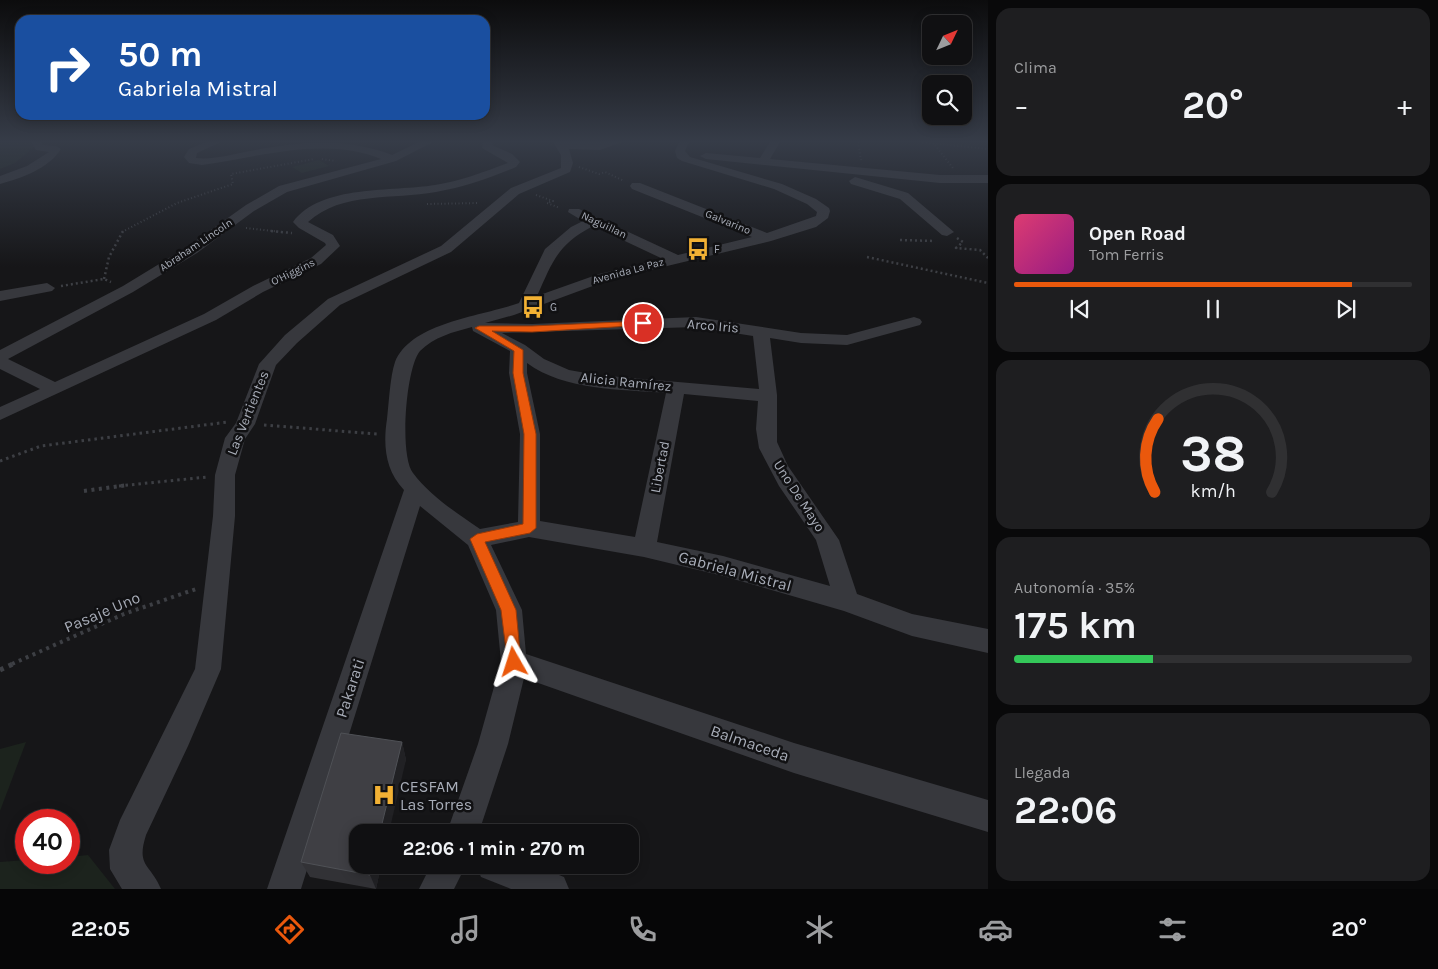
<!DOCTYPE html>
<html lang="es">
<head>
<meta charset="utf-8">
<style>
  body { margin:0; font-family:Karla,sans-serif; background:#1e1e20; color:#f1f3f6; height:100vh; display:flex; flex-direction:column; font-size:19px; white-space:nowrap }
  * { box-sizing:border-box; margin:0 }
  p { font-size:16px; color:#9c9d9f }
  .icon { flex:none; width:28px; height:28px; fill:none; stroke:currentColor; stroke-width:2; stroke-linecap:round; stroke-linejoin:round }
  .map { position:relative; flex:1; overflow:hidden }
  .panel { display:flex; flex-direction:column; gap:8px; padding:8px; background:#09090a; width:450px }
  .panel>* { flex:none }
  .banner { position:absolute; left:15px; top:15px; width:475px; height:105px; border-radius:15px; box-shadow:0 2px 12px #0003,0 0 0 1px #303032; background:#1a4fa0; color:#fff; overflow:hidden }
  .needle { width:32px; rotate:47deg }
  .tools { position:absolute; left:922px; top:15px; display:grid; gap:10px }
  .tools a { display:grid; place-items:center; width:50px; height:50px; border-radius:10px; background:#101012; box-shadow:0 2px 12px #0003,0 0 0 1px #303032; font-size:25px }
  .speed { position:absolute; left:15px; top:809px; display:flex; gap:10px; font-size:25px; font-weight:700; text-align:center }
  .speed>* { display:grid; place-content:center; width:65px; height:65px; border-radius:50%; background:#101012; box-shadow:0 2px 12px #0003,0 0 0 1px #303032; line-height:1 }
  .speed .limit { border:8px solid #d22; background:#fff; color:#111 }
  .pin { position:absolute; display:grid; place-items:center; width:42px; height:42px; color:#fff; margin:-21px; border:2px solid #fff; border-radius:50%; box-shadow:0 1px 5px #0007 }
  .me { position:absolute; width:55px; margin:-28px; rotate:354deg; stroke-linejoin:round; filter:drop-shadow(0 0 4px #0008) }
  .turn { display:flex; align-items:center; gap:18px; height:105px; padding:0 20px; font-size:22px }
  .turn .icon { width:65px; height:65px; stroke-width:2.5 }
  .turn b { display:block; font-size:35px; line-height:42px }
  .big { font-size:38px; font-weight:700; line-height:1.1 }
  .panel .tile { flex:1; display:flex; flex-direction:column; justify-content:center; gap:8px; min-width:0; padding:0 18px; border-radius:15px; background:#1e1e20 }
  .panel .dial { align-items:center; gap:0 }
  .dial svg { height:130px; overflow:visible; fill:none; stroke:#303032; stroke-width:7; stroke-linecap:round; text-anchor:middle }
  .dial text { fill:#f1f3f6; stroke:none }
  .song { display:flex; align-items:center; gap:15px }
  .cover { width:60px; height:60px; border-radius:8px; background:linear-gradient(135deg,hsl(340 70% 55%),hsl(310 70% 35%)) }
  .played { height:5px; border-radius:2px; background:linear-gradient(90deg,#ea580c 85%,#303032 85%) }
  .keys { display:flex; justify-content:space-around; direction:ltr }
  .heat { display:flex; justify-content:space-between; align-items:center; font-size:28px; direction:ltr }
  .charge { height:8px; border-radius:4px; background:linear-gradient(90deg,#34c759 35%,#303032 0) }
  .trip { position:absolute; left:349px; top:824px; width:290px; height:50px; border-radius:15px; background:#101012; box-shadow:0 2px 12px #0003,0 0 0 1px #303032; font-weight:700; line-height:50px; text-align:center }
  .menu { display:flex; height:80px; justify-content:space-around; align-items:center; background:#060607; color:#9c9d9f }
  .menu .icon { width:35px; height:35px }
  .menu .selected { color:#ea580c }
  .menu b { font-size:22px; color:#f1f3f6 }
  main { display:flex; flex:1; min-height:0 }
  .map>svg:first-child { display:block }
  .green { fill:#1c231d }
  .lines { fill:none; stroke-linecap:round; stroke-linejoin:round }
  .path-far4 { stroke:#3d3f44; stroke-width:2; stroke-dasharray:1 2.5; stroke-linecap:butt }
  .path-far3 { stroke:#3d3f44; stroke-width:2.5; stroke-dasharray:2 3; stroke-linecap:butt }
  .path-far2 { stroke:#3d3f44; stroke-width:3; stroke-dasharray:2.5 4; stroke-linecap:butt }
  .path-far1 { stroke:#3d3f44; stroke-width:4; stroke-dasharray:3 4.5; stroke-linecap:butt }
  .path { stroke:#3d3f44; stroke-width:5; stroke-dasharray:4 5.5; stroke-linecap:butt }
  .minor { fill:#37383d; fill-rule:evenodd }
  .wall { fill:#323236 }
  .shaded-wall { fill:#212124 }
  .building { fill:#3f3f44; stroke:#4f5156 }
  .route { fill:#ea580c; stroke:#983908 }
  .labels { text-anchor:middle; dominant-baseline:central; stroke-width:5; stroke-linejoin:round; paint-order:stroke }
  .far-street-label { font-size:11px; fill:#a8adb8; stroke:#111113 }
  .far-poi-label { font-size:11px; fill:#a8adb8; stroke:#111113; text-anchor:start }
  .street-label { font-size:14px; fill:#a8adb8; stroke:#111113 }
  .near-street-label { font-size:16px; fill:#a8adb8; stroke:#111113 }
  .near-poi-label { font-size:16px; fill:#a8adb8; stroke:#111113; text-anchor:start }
</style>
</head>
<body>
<main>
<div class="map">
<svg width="988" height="889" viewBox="0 0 988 889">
  <rect width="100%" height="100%" fill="#161618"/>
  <g class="green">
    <path d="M0,142h40l-25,21 -15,6z"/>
    <path d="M319,160l10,6 -27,7 -10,-6z"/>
    <path d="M26,742l-26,69v-62z"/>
    <path d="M88,855l27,34h-115v-27l26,-2v2h43v-5z"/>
  </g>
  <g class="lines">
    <g class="path-far4">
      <path d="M858,142l3,18"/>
      <path d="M919,142l69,7"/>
      <path d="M935,145l18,23"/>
      <path d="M322,159l14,2"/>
      <path d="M579,167l20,7 6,-2 19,9"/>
      <path d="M536,195l17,6 -6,2 13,5"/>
      <path d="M427,204l52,-1"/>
      <path d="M246,228l36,4"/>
      <path d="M122,232l55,-29 56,-19 -2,-10 83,-15"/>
    </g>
    <g class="path-far3">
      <path d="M271,231l21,2"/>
      <path d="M957,238l6,4 -7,6 24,2 8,8"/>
      <path d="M900,240l35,1"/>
      <path d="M867,257l121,26"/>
      <path d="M104,279l5,-22 14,-26"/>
      <path d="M61,286l43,-7 7,3"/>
    </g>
    <g class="path-far2">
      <path d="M264,425l113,9"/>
      <path d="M0,461l41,-15 187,-24"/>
      <path d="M119,486l88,-9"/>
    </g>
    <g class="path-far1">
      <path d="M84,491l44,-6"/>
      <path d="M12,664l112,-50 72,-25"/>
    </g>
    <path class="path" d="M0,670l15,-7"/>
    <g class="minor">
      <path d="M31,142h10l2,3 13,1 5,3c-13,20 -39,29 -61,35v-8l27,-10 22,-14 -13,-2z"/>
      <path d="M206,142h15l-24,11 -1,5c18,2 37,-4 54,-7 49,-9 95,-14 142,4l27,-13h14l-37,19 -109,31 -33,19 -57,42 -64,39 -125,67 47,23 149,-68 49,-28 58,-28 15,-13 -1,-2 -26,-15 -6,-6c28,-38 100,-30 142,-37 25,-4 49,-13 73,-22l-26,-15 1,-6h10l-1,3 20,9 8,8 -4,5c-26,11 -52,20 -80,25 -43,8 -94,-1 -128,30l25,13 7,11 -19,18 -58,28 -47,28 -216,100v-13l40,-18 -40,-20v-19l123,-64 64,-39 59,-42 33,-19 102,-27c-57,-23 -121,-2 -179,6l-13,-2 -5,-6 5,-8z"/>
      <path d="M553,142h69l-22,8 -31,-1 4,14 -3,9 -51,22 -68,58 -111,53 -43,38 -21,22 -21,59 -10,15 -10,36v41l-14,153 -33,77 -42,89c-10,32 4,28 15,54h-39l-12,-20 -1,-19 11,-30 75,-151 18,-153 2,-41 10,-37 11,-15 23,-59 26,-29 43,-36 113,-53 70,-58 50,-20v-13z"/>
      <path d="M679,142h10l-4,9 5,6 92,27 34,15 13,9 1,3 -2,7 -12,9 -45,14 -162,39 -95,35 -29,8 47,1 164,-7 105,16 46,2 67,-18 6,2 2,3 -2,3 -73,20 -46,-2 -31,-5 7,57v47l11,24 51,74 18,54 55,20 76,15v24l-76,-17 -68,-25 -121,-35 -79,-19 -115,-20 -38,8 31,65 4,44 268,89 194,57v32l-194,-59 -270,-95 -16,66 -29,88h-32l31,-88 23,-82 -5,-52 -28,-65 -48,-39 -119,383h-34l137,-399c-19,-20 -21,-45 -17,-71 2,-17 3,-42 8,-57 16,-40 88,-46 124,-59l26,-54 26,-22 12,-6 -15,-9 1,-3h10l99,46 74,-18 -120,-48 -2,-3 2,-3h8l127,50 49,-17 1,-4 -10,-8 -33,-15 -92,-28 -5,-3 -2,-7zM593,226l70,33 -64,15 -62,22c16,-35 20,-51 56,-70zM472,327l1,4 37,20 -1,22 11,61 -2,88 -38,7c-23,-16 -50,-33 -67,-56 -14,-18 -7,-106 7,-122 14,-14 33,-19 52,-24zM696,327l57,9 6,53 -162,-14 -28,-5 -25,-11 -19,-14 -23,-12zM527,363c38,28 94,26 139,30l-31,144 -95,-16v-87l-13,-61zM684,394l74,7 -2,28 3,19 20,38 37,54 14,46 -107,-30 -66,-14z"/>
      <path d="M770,142h10l-10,17 170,16h48v8h-48l-234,-24 -6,-3 6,-3 54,5z"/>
      <path d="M855,177l53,16 46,39 -7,4 -5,-1 -42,-36 -49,-15 -2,-3z"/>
      <path d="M47,283l8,5 -3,3 -52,10v-10z"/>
      <path d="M431,865h35l-12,24h-35z"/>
      <path d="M476,865h58l30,12 5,12h-58l-30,-12z"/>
    </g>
  </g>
  <path class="wall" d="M402,742l4,18 -48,105h23l-5,24 -66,-12 -9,-15z"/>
  <g class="shaded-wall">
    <path d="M402,742l4,18 -17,72h-9z"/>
    <path d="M372,865h9l-5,24 -6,-14z"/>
  </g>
  <path class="building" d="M341,733l61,9 -22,90h-22v33h14l-2,10 -69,-13z"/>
  <linearGradient id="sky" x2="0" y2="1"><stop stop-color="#0c0c0d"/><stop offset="0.53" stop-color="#363c48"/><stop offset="1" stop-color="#363c48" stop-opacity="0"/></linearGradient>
  <rect width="988" height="267" fill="url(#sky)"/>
  <path class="route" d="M643,321h3v4l-114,7 -40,-1 31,19v23l13,61v94l-6,5 -45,9 31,68 5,52 -2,4 -5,2 -6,-2 -7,-56 -31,-71 7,-5 46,-10 1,-90 -11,-61 1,-22 -39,-23 4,-2h53z"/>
  <defs>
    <symbol id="bus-bare" viewBox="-9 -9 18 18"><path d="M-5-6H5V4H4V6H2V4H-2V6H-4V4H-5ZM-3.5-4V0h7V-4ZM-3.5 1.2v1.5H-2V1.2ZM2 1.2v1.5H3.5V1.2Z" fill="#f2b134" stroke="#111113" stroke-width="2.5" paint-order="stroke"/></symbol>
    <symbol id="hospital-bare" viewBox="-9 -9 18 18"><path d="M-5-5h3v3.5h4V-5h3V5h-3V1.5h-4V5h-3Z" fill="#f2b134" stroke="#111113" stroke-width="2.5" paint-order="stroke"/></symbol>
  </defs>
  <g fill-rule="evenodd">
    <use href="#bus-bare" x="682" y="233" width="32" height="32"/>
    <use href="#bus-bare" x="517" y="291" width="32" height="32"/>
    <use href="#hospital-bare" x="368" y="779" width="32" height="32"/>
  </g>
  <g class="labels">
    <g class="far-street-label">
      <text transform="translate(728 222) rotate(22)">Galvarino</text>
      <text transform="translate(604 225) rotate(25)">Naguillan</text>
      <text transform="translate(196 245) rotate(-34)">Abraham Lincoln</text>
      <text transform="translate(628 271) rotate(-15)">Avenida La Paz</text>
      <text transform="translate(293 272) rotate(-26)">O'Higgins</text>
    </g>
    <g class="far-poi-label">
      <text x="714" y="249">F</text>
      <text x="550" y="307">G</text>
    </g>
    <g class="street-label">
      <text transform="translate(713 326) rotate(5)">Arco Iris</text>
      <text transform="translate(626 382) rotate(6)">Alicia Ramírez</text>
      <text transform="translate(248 413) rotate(-68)">Las Vertientes</text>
      <text transform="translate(660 467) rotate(-79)">Libertad</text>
      <text transform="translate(799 496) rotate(57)">Uno De Mayo</text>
    </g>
    <g class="near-street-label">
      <text transform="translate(735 571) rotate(15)">Gabriela Mistral</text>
      <text transform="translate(102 612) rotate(-23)">Pasaje Uno</text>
      <text transform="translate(350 688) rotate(-72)">Pakarati</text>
      <text transform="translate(750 743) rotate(19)">Balmaceda</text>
    </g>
    <g class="near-poi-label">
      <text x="400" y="786">CESFAM<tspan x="400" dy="18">Las Torres</tspan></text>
    </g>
  </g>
</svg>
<div class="tools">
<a><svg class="needle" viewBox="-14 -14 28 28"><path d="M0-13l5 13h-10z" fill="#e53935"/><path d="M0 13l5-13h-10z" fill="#9c9d9f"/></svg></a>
<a><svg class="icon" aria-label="search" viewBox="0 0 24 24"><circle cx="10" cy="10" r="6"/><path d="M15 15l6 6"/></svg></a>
</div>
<div class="speed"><div class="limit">40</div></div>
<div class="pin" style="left:643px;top:323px;background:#d93025"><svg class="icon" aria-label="arrive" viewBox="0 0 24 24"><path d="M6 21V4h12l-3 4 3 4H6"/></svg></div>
<svg class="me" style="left:514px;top:662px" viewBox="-20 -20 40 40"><path d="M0-17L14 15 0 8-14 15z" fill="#ea580c" stroke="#fff" stroke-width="4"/></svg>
<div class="trip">22:06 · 1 min · 270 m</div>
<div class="banner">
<div class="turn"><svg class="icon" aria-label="right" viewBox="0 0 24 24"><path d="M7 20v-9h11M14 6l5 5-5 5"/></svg><div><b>50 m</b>Gabriela Mistral</div></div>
</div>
</div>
<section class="panel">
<div class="tile"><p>Clima</p>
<div class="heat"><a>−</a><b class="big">20°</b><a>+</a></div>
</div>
<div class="tile">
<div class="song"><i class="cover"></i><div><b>Open Road</b><p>Tom Ferris</p></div></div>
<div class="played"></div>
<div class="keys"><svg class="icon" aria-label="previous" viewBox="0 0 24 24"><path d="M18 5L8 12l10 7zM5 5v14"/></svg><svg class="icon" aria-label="pause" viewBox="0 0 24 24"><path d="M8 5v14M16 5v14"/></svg><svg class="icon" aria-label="next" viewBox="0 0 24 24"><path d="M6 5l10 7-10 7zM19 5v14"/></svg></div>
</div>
<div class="tile dial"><svg viewBox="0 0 100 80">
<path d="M14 69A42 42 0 1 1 86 69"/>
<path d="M14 69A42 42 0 0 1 16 24" stroke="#ea580c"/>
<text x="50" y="56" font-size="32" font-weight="700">38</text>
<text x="50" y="72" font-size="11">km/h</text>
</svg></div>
<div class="tile"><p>Autonomía · 35%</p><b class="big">175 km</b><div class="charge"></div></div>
<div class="tile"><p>Llegada</p><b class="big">22:06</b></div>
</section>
</main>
<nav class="menu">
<b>22:05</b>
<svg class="icon selected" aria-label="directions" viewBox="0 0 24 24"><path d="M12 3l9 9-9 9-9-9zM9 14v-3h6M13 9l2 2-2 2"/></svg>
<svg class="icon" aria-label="music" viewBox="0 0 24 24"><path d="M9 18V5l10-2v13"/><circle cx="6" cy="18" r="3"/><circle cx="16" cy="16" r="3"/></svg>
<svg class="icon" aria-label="phone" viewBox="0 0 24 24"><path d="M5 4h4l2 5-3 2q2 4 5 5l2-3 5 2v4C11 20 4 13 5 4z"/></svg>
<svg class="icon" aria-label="climate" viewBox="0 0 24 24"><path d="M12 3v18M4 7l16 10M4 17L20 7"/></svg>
<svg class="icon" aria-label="car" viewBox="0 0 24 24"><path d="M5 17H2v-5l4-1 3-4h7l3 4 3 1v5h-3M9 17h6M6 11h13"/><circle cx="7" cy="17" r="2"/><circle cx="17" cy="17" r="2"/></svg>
<svg class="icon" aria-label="filters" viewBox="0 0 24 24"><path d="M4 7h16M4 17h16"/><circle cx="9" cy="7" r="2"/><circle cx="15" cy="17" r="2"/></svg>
<b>20°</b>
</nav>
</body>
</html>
